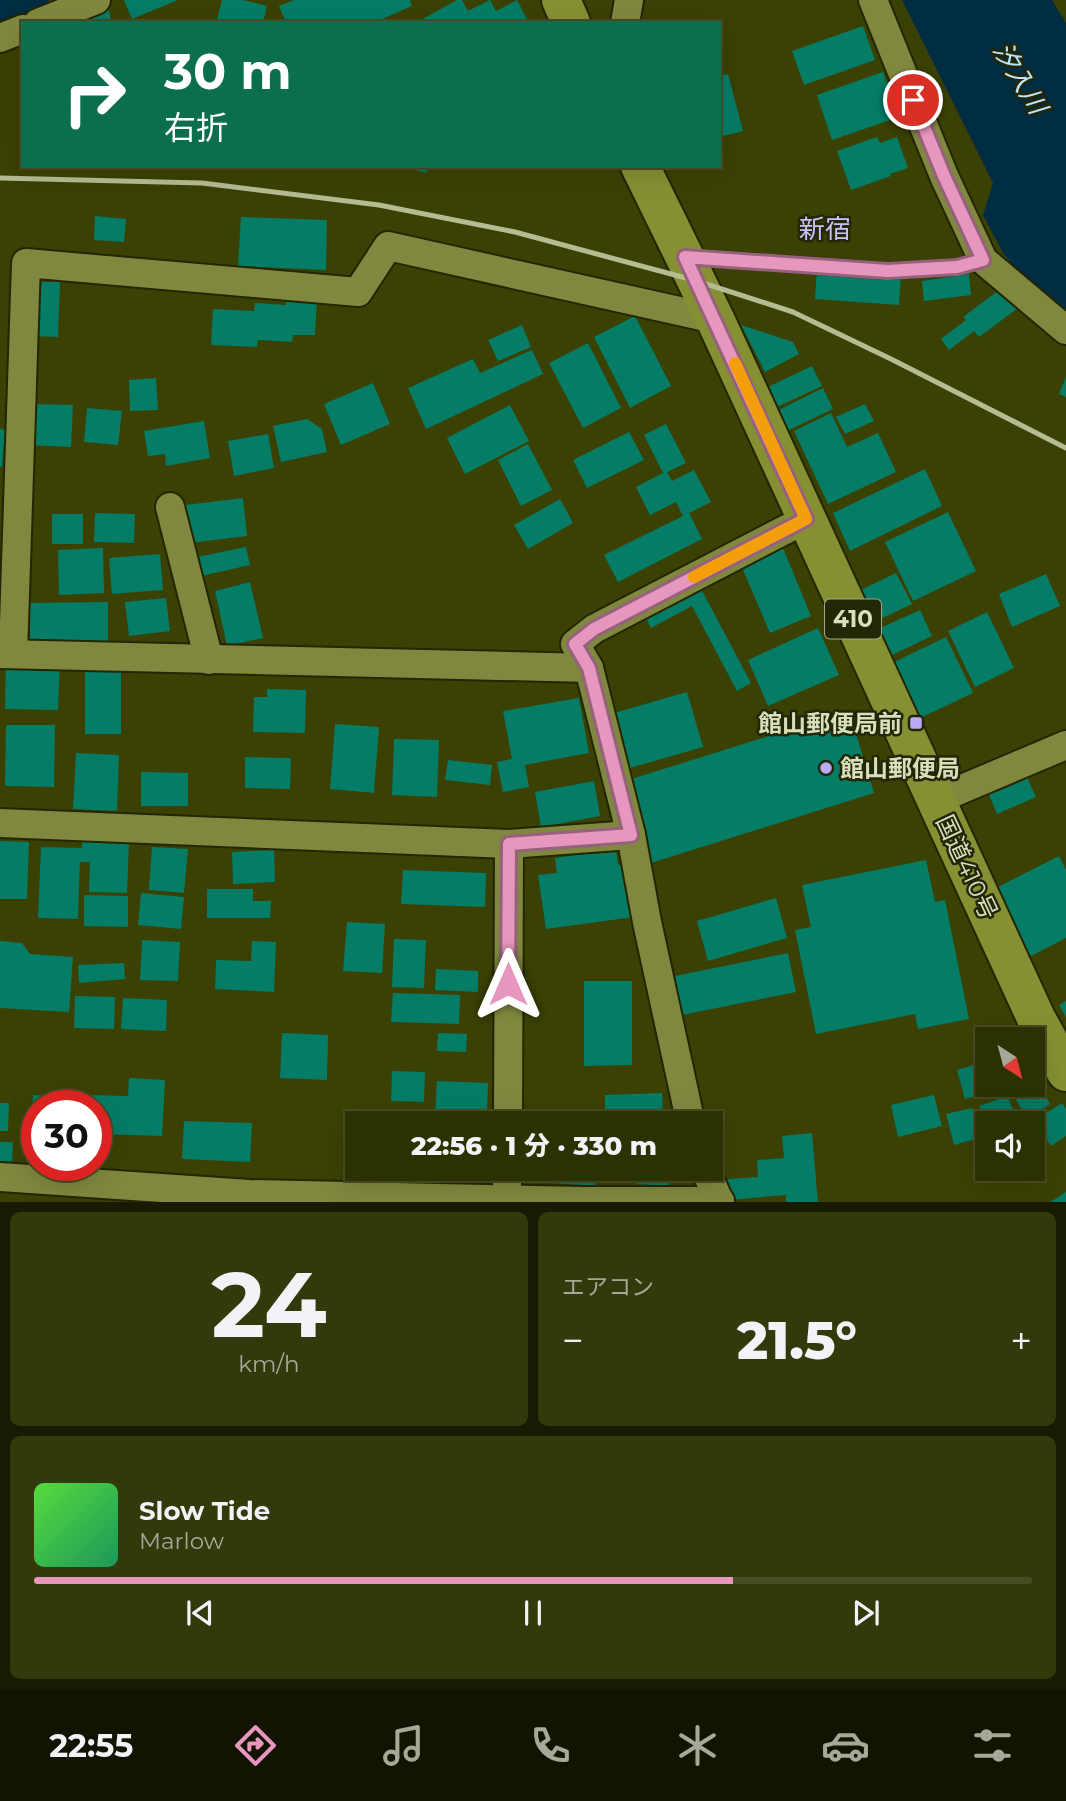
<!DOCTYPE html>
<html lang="ja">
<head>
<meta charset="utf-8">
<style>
  body { margin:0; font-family:Montserrat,"Noto Sans JP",sans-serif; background:#34390c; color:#f1f3f6; height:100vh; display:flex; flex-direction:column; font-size:26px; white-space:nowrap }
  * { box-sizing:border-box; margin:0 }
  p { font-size:23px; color:#a6a999 }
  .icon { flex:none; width:38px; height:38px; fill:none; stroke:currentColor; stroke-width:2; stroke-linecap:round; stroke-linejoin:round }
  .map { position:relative; height:1202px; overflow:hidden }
  .details { display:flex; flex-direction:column; gap:10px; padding:10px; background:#181b01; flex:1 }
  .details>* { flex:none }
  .top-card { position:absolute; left:21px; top:21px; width:700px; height:147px; border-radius:0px; box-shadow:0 7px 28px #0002,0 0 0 2px #484c24; background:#0b6e4f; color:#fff; overflow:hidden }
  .needle { width:46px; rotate:144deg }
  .fabs { position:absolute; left:975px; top:1027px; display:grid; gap:14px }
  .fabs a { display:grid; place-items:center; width:70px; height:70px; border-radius:0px; background:#2c3102; box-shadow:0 7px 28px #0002,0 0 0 2px #484c24; font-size:35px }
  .speed { position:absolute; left:21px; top:1090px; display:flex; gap:14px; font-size:35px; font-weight:700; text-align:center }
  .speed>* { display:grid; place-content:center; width:91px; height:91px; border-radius:50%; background:#2c3102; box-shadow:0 7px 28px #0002,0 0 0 2px #484c24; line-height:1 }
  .speed .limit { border:10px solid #d22; background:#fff; color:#111 }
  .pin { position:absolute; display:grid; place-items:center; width:60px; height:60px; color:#fff; margin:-30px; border:4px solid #fff; border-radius:50%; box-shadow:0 2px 7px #0007 }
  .me { position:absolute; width:77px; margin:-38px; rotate:0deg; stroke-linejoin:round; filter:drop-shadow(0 0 5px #0008) }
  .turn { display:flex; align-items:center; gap:24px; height:147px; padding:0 28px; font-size:32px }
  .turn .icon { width:91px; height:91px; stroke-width:2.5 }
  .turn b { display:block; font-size:49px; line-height:60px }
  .big { font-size:52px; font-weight:800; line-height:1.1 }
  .details .tile { flex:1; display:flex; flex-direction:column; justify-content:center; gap:10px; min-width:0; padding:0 24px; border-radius:10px; background:#34390c }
  .details .dial { align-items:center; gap:0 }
  .dial b { font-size:91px; line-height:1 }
  .song { display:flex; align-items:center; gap:21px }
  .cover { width:84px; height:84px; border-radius:10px; background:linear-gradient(135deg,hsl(110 70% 55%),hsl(150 70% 35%)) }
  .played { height:7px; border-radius:4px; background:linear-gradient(90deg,#e797bd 70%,#484c24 70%) }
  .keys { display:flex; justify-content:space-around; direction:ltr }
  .heat { display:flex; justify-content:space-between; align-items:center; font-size:38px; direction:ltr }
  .details .tiles { flex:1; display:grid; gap:10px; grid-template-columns:1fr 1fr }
  .tile:last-child { grid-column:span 2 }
  .trip { position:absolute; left:345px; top:1111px; width:378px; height:70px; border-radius:0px; background:#2c3102; box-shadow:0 7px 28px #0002,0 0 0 2px #484c24; font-weight:800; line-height:70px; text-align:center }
  .tab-bar { display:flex; height:112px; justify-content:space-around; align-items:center; background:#121401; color:#a6a999 }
  .tab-bar .icon { width:49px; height:49px }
  .tab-bar .current { color:#e797bd }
  .tab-bar b { font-size:32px; color:#f1f3f6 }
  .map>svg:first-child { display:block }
  .water { fill:#012d42 }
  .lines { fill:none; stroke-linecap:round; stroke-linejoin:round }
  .river { stroke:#012d42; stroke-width:54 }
  .building { fill:#047c66 }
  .lane-casing { stroke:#232600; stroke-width:18 }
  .street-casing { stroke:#232600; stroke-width:32 }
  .highway-casing { stroke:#232600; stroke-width:42 }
  .lane { stroke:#80883f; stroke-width:14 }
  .street { stroke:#80883f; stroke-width:28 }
  .highway { stroke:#869033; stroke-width:38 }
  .rail { stroke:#b6bc92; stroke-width:5 }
  .route-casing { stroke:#96627b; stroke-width:18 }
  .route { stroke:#e797bd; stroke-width:12 }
  .slow { stroke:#f59e0b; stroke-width:12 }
  .poi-dot { fill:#bcaaf6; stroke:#232607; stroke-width:2.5 }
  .labels { text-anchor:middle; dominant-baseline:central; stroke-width:5; stroke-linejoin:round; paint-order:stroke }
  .shield { fill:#232607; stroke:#a2a885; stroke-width:2 }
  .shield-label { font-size:23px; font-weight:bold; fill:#d9dfbb }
  .poi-label { font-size:24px; font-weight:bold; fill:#d9dfbb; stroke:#232607; text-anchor:end }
  .street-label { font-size:24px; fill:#d9dfbb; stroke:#232607 }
  .water-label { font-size:26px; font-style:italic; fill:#bde3fa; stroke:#232607 }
  .neighbourhood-label { font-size:26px; fill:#cdc1fa; stroke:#232607 }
</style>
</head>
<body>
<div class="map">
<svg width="1066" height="1203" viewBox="0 0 1066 1203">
  <rect width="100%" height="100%" fill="#3b4103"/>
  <path class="water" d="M902,0h150l14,23v299l-7,-4 -56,-65 -20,-38 10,-32z"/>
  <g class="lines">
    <path class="river" d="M0,7l22,-7"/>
  </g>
  <g class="building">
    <path d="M124,0h54l-46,19z"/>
    <path d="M222,0h21l24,6 -4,17h-47z"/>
    <path d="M294,0h116l2,6 -39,17h-87l-7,-17z"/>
    <path d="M457,0h5l6,11 22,-11 6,11 21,-11 12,23h-114z"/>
    <path d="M109,10l2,13h-35l-2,-8z"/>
    <path d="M863,26l12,34 -71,25 -12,-34z"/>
    <path d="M883,72l16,45 -67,23 -15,-45z"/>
    <path d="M728,74l15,57 -24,6v-61z"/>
    <path d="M877,137l3,6 17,-6 11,31 -18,6 1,2 -40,14 -14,-39z"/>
    <path d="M398,166h30l-1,7z"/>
    <path d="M95,216l31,3 -2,23 -30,-2z"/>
    <path d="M241,217l86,3 -1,50 -88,-4z"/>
    <path d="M817,270l84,5 -2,30 -84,-6z"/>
    <path d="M969,274l2,21 -47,6 -2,-20z"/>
    <path d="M32,282h28l-2,55 -28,-1z"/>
    <path d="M1003,287l15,21 -39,29 -5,-6 -25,19 -8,-11 25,-19 -3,-3z"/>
    <path d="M286,298l31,1 -2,36h-22l-1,7 -34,-2 -1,7 -46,-2 2,-36 41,2 1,-8 31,2z"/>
    <path d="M635,316l36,70 -41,22 -36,-71z"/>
    <path d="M522,325l9,22 -33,14 -10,-21z"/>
    <path d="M741,325l52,17 6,12 -34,18z"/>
    <path d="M588,343l33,65 -38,20 -34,-65z"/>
    <path d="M532,350l11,24 -117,55 -18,-41 65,-29 7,14z"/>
    <path d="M812,366l10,20 -45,21 -9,-20z"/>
    <path d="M1066,377v20l-7,-3z"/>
    <path d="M156,378l2,32 -28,1 -1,-31z"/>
    <path d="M373,383l17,41 -49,21 -17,-41z"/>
    <path d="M823,388l10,21 -44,21 -10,-20z"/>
    <path d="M28,404l45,1 -2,42 -44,-2z"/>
    <path d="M865,404l9,17 -29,13 -9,-17z"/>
    <path d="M510,405l19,36 -64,33 -18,-36z"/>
    <path d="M87,408l35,3 -4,34 -34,-3z"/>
    <path d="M831,413l16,34 31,-14 18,39 -68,32 -34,-73z"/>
    <path d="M307,419l15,10 5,23 -46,10 -8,-36z"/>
    <path d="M204,421l6,37 -44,8 -1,-12 -17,2 -4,-25z"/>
    <path d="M666,424l20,39 -19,9 5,9 22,-11 17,32 -22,11 13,26 -84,43 -14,-27 79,-39 -7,-14 -26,13 -14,-28 27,-14 -19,-38z"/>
    <path d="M0,429l5,1 -3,37h-2z"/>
    <path d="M629,432l15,28 -57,28 -14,-28z"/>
    <path d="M268,434l6,34 -40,8 -6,-35z"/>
    <path d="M528,444l24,46 -31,16 -23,-46z"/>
    <path d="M925,469l17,37 -92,45 -17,-38z"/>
    <path d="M243,498l4,38 -58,7 -19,-36z"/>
    <path d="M560,499l13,24 -45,26 -14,-24z"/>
    <path d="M948,512l28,59 -63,30 -28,-59z"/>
    <path d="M95,513l40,1 -1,29 -40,-1z"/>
    <rect x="52" y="514" width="31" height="30"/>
    <path d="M246,547l4,18 -49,11 -4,-19z"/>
    <path d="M103,548l1,45 -45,2 -1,-45z"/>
    <path d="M783,548l28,68 -41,17 -29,-68z"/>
    <path d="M160,554l3,36 -51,4 -3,-36z"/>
    <path d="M896,573l16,31 -38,18 -15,-31z"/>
    <path d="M1046,574l14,32 -48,21 -13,-33z"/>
    <path d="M250,582l13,56 -36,8 -12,-55z"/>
    <path d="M699,585l52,98 -14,8 -45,-85 -41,22 -7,-14z"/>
    <path d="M166,598l4,33 -41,5 -4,-34z"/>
    <path d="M108,602v41h-78v-40z"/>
    <path d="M920,610l12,26 -42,20 -12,-27z"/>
    <path d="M987,612l27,56 -39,19 -27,-56z"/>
    <path d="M818,628l21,47 -71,31 -20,-46z"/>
    <path d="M946,637l27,56 -57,27 -26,-56z"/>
    <path d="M6,661l54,1 -2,48 -53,-1z"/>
    <rect x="85" y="671" width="36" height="63"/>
    <path d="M267,689l39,1 -1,43 -52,-1 1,-35h13z"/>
    <path d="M687,692l16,55 -73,21 -16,-55z"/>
    <path d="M579,698l10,55 -64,12 4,22 -26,5 -6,-30 15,-3 -9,-48z"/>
    <path d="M849,711l25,82 -223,70 -26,-82z"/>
    <path d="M335,724l44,3 -5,66 -44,-4z"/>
    <path d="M6,725h49l-1,62 -49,-1z"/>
    <path d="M394,739l45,1 -2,57 -45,-2z"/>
    <path d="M76,753l43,2 -2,56 -44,-2z"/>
    <path d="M245,757l46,1 -1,31 -45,-1z"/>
    <path d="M448,760l44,5 -2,20 -45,-5z"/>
    <path d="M1023,768l13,29 -39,17 -12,-29z"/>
    <path d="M141,772l47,1v33h-47z"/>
    <path d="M594,781l6,35 -59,11 -6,-35z"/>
    <path d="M82,838l47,2 -2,53 -38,-1 1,-30h-10l-2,57 -40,-1 3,-71 41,1z"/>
    <path d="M0,841l29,1 -2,57h-27z"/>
    <path d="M152,847l36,2 -4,44 -35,-3z"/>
    <path d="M616,849l2,16 10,-2 6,54 -88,12 -8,-54 19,-2 -2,-15z"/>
    <path d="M274,850l1,32 -42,2 -1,-32z"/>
    <path d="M1059,856l7,14v68l-37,19 -35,-68z"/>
    <path d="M926,860l9,42 10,-2 24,119 -51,10 -3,-15 -99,20 -21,-104 16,-3 -9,-42z"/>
    <path d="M403,870l83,3 -1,34 -84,-3z"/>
    <path d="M207,889h46v12h18l-1,17h-63z"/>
    <path d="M141,893l43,4 -3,32 -43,-4z"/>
    <path d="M84,895l44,1v31l-44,-1z"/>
    <path d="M776,898l11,40 -79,23 -11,-40z"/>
    <path d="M347,922l38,2 -3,49 -39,-2z"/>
    <path d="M394,939l32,1 -2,48 -32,-1z"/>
    <path d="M142,940l38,2 -2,39 -38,-1z"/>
    <path d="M0,941l22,2 8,11 43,3 -4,55 -69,-4z"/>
    <path d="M252,941l24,1 -2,50 -59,-3 1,-29 35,1z"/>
    <path d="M788,953l8,39 -114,23 -7,-39z"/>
    <path d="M124,963l1,16 -46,4 -1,-18z"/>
    <path d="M436,969l42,2v21l-43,-2z"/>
    <path d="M584,981h48v84l-48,1z"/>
    <path d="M393,993l67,2 -1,29 -68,-2z"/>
    <path d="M75,996l40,1 -1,32 -40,-1z"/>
    <path d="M123,998l44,2 -1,31 -45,-2z"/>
    <path d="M1066,1001v16l-7,-12z"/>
    <path d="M282,1033l46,2 -1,45 -47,-2z"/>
    <path d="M438,1033l29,1 -1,18 -29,-1z"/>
    <path d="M987,1061v24l24,1 -46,13 -8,-29z"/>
    <path d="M392,1071l33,1 -1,30 -33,-1z"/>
    <path d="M129,1078l36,2 -3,56 -66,-2v-28h-6v-11l38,1z"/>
    <path d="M1036,1079l14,25 -23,14 -15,-25 14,-8h6v-4z"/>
    <path d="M437,1081l51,2 -1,33 -52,-2z"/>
    <path d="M662,1093l1,20 -20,1 1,10h-39v-29z"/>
    <path d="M33,1095l31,1v10h-27v35h-6z"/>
    <path d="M934,1095l8,31 -44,11 -7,-32z"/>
    <path d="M1008,1096l9,25 -31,3 -7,-18z"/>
    <path d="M0,1103h9l-1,28h-8z"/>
    <path d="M1062,1103l4,6v27l-15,10 -16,-26z"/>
    <path d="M972,1108l8,30 -26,7 -8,-31z"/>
    <path d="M184,1121l68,2 -2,39 -68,-3z"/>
    <path d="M812,1133l6,70h-32v-8l-57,5 -1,-21 30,-2 -1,-17 27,-2 -2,-22z"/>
    <path d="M0,1142h13l-1,25 -12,-1z"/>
    <path d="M423,1169h62v14l-63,-2z"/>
    <path d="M553,1169h43l-1,17 -43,-3z"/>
    <path d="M637,1169h33l-1,17 -32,-2z"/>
    <path d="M1066,1192v11h-17z"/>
  </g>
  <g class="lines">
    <defs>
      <path id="lane" d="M688,257l200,14 69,-4 26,-7"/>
      <g id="street">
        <path d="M873,0l71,176 39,84 83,70"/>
        <path d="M38,23l58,-23"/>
        <path d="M625,23l4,-23"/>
        <path d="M0,38l23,-9"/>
        <path d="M170,507l39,153"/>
        <path d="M0,654l589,14"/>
        <path d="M13,654l13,-391 332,29 30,-46 327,73"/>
        <path d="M936,800l130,-55"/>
        <path d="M0,823l509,21 122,-9"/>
        <path d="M508,1124l1,-280"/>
        <path d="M691,1124l-44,-202 -16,-87 -42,-167 -14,-24 19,-15 212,-110"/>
        <path d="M705,1169l15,34"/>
        <path d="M0,1177l249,17 336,7h135"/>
        <path d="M507,1199v-30"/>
      </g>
      <g id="highway">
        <path d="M561,0l10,23"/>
        <path d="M640,166l75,153 321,699 30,54"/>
      </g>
    </defs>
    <use href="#lane" class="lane-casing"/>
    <use href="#street" class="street-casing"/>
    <use href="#highway" class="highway-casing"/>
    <use href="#lane" class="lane"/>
    <use href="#street" class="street"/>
    <use href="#highway" class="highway"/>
    <path class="rail" d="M0,178l202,5 177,22 136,27 182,49 96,31 98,47 175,89"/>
  </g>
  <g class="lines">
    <defs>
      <path id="route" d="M508,984l1,-140 122,-9 -42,-167 -14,-24 19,-15 212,-110 -121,-262 203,14 69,-4 26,-7 -39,-84 -31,-76"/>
    </defs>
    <use href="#route" class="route-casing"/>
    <use href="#route" class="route"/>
    <path class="slow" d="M694,577l112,-58 -71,-156"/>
  </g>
  <g class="poi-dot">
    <rect x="909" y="716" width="14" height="14" rx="3.5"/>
    <circle cx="826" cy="768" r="7"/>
  </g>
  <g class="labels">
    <rect class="shield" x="825" y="599.5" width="56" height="39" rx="5"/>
    <g class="shield-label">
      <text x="853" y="619">410</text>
    </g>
    <g class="poi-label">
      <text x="902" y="723">館山郵便局前</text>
      <text x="840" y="768" text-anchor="start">館山郵便局</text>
    </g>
    <g class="street-label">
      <text transform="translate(967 867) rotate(65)">国道410号</text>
    </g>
    <g class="water-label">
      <text transform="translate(1020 78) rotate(59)">汐入川</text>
    </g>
    <g class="neighbourhood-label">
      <text x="825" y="229">新宿</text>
    </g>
  </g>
</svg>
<div class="fabs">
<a><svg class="needle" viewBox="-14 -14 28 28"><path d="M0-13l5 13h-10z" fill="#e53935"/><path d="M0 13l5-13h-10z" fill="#a6a999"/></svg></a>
<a><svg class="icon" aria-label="sound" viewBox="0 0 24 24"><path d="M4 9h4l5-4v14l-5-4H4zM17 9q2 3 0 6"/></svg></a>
</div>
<div class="speed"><div class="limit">30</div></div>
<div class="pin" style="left:913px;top:100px;background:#d93025"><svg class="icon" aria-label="arrive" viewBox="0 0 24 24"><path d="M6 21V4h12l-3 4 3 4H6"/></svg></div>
<svg class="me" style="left:508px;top:984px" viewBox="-20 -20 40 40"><path d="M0-17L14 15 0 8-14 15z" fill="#e797bd" stroke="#fff" stroke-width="4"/></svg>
<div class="trip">22:56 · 1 分 · 330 m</div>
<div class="top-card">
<div class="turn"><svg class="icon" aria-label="right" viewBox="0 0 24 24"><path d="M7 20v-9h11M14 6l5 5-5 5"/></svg><div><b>30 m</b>右折</div></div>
</div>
</div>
<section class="details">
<div class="tiles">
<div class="tile dial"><b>24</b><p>km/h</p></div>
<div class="tile"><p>エアコン</p>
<div class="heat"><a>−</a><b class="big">21.5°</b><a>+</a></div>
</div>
<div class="tile">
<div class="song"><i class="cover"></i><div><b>Slow Tide</b><p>Marlow</p></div></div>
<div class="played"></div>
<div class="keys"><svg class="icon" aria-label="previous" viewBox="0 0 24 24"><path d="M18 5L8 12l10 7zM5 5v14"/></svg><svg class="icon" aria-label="pause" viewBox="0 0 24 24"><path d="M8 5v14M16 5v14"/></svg><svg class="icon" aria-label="next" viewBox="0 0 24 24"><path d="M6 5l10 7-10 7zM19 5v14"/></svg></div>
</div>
</div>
</section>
<nav class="tab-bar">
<b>22:55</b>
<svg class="icon current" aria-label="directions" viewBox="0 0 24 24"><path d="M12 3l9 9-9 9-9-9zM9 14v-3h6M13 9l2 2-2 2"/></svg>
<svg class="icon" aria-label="music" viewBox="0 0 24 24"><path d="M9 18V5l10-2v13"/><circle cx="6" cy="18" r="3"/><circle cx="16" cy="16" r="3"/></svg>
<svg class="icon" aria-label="phone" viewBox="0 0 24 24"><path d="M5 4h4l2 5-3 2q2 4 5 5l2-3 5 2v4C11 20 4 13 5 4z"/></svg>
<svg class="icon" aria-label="climate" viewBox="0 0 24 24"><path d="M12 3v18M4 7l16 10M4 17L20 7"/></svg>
<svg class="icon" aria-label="car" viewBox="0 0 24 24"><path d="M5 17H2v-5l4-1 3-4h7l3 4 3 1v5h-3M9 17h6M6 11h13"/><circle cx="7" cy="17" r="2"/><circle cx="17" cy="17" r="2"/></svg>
<svg class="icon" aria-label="filters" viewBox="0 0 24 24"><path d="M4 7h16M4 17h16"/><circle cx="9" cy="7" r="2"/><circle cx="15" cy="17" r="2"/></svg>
</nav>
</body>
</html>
